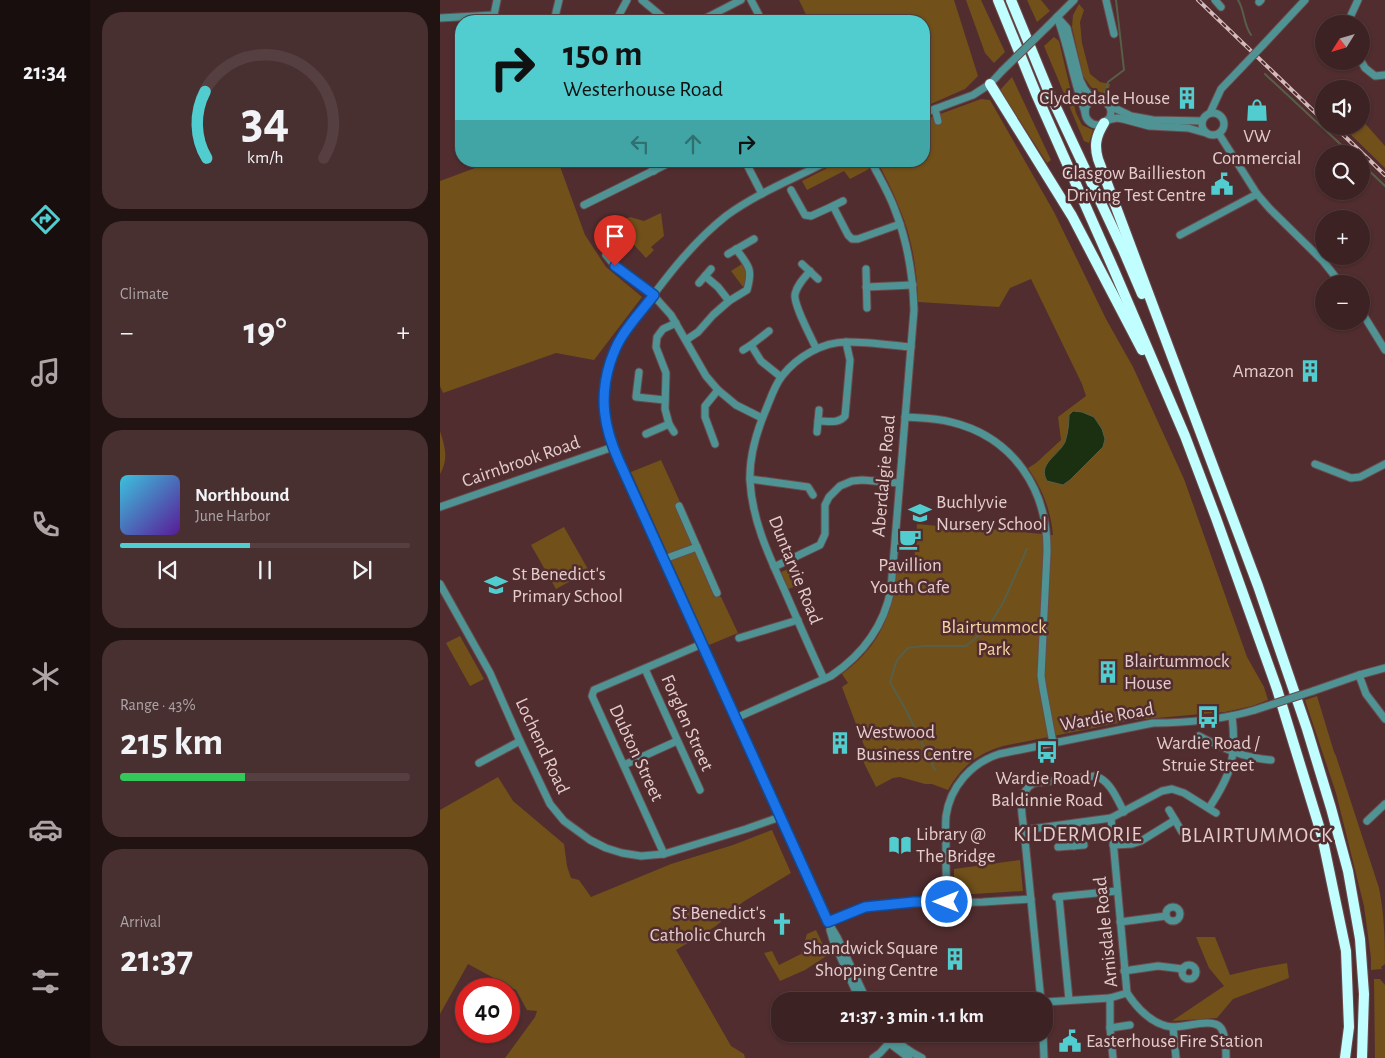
<!DOCTYPE html>
<html lang="en">
<head>
<meta charset="utf-8">
<style>
  body { margin:0; font-family:"Alegreya Sans",sans-serif; background:#482f30; color:#f1f3f6; height:100vh; display:flex; flex-direction:column; font-size:19px; white-space:nowrap }
  * { box-sizing:border-box; margin:0 }
  p { font-size:16px; color:#ada4a6 }
  .icon { flex:none; width:28px; height:28px; fill:none; stroke:currentColor; stroke-width:2; stroke-linecap:round; stroke-linejoin:round }
  .map { position:relative; flex:1; overflow:hidden }
  .sheet { display:flex; flex-direction:column; gap:12px; padding:12px; background:#221313; width:350px }
  .sheet>* { flex:none }
  .banner { position:absolute; left:15px; top:15px; width:475px; height:152px; border-radius:20px; box-shadow:0 1px 4px #0004,0 0 0 1px #563f41; background:#52cdcf; color:#111; overflow:hidden }
  .needle { width:32px; rotate:233deg }
  .buttons { position:absolute; left:875px; top:15px; display:grid; gap:10px }
  .buttons a { display:grid; place-items:center; width:55px; height:55px; border-radius:50%; background:#3d2223; box-shadow:0 1px 4px #0004,0 0 0 1px #563f41; font-size:25px }
  .speed { position:absolute; left:15px; top:978px; display:flex; gap:10px; font-size:25px; font-weight:700; text-align:center }
  .speed>* { display:grid; place-content:center; width:65px; height:65px; border-radius:50%; background:#3d2223; box-shadow:0 1px 4px #0004,0 0 0 1px #563f41; line-height:1 }
  .speed .limit { border:8px solid #d22; background:#fff; color:#111 }
  .pin { position:absolute; display:grid; place-items:center; width:42px; height:42px; color:#fff; margin:-51px -21px; border-radius:50% 50% 50% 0; rotate:-45deg; box-shadow:0 0 5px #0007 }
  .pin .icon { rotate:45deg }
  .me { position:absolute; width:55px; margin:-28px; rotate:270deg; stroke-linejoin:round; filter:drop-shadow(0 0 4px #0008) }
  .turn { display:flex; align-items:center; gap:18px; height:105px; padding:0 25px; font-size:22px }
  .turn .icon { width:65px; height:65px; stroke-width:2.5 }
  .turn b { display:block; font-size:35px; line-height:42px }
  .lanes { display:flex; align-items:center; height:48px; padding:0 25px; background:#0003; justify-content:center; gap:25px; direction:ltr }
  .lanes .off { opacity:.35 }
  .big { font-size:38px; font-weight:700; line-height:1.1 }
  .sheet .card { flex:1; display:flex; flex-direction:column; justify-content:center; gap:8px; min-width:0; padding:0 18px; border-radius:20px; background:#482f30 }
  .sheet .dial { align-items:center; gap:0 }
  .dial svg { height:130px; overflow:visible; fill:none; stroke:#563f41; stroke-width:7; stroke-linecap:round; text-anchor:middle }
  .dial text { fill:#f1f3f6; stroke:none }
  .song { display:flex; align-items:center; gap:15px }
  .cover { width:60px; height:60px; border-radius:8px; background:linear-gradient(135deg,hsl(190 70% 55%),hsl(270 70% 35%)) }
  .played { height:5px; border-radius:2px; background:linear-gradient(90deg,#52cdcf 45%,#563f41 45%) }
  .keys { display:flex; justify-content:space-around; direction:ltr }
  .heat { display:flex; justify-content:space-between; align-items:center; font-size:28px; direction:ltr }
  .charge { height:8px; border-radius:4px; background:linear-gradient(90deg,#34c759 43%,#563f41 0) }
  .trip { position:absolute; left:331px; top:992px; width:282px; height:50px; border-radius:20px; background:#3d2223; box-shadow:0 1px 4px #0004,0 0 0 1px #563f41; font-weight:700; line-height:50px; text-align:center }
  main { display:flex; flex:1; min-height:0 }
  .dock { display:flex; flex-direction:column; width:90px; justify-content:space-around; align-items:center; background:#180e0e; color:#ada4a6 }
  .dock .icon { width:35px; height:35px }
  .dock .selected { color:#52cdcf }
  .dock b { font-size:22px; color:#f1f3f6 }
  .map>svg:first-child { display:block }
  .green { fill:#71501a }
  .water { fill:#1a3010; stroke:#575f48 }
  .lines { fill:none; stroke-linecap:round; stroke-linejoin:round }
  .stream { stroke:#575f48; stroke-width:2 }
  .minor-casing { stroke:#6b4a4b; stroke-width:9 }
  .highway-casing { stroke:#6b4a4b; stroke-width:12 }
  .minor { stroke:#4f9394; stroke-width:7 }
  .highway { stroke:#c1feff; stroke-width:10 }
  .rail-casing { stroke:#d4babb; stroke-width:4 }
  .rail { stroke:#512d2f; stroke-width:2; stroke-dasharray:5.5; stroke-linecap:butt }
  .minor-bridge-casing { stroke:#6b4a4b; stroke-width:9; stroke-linecap:butt }
  .minor-bridge { stroke:#4f9394; stroke-width:7 }
  .route-casing { stroke:#114b97; stroke-width:12 }
  .route { stroke:#1a73e8; stroke-width:9 }
  .labels { text-anchor:middle; dominant-baseline:central; stroke-width:5; stroke-linejoin:round; paint-order:stroke }
  .poi-label { font-size:19px; fill:#e4cccc; stroke:#512d2f; text-anchor:start }
  .street-label { font-size:19px; fill:#e4cccc; stroke:#512d2f }
  .park-label { font-size:19px; fill:#f5d3a3; stroke:#512d2f }
  .quarter-label { font-size:21px; letter-spacing:1px; fill:#e4cccc; stroke:#512d2f }
</style>
</head>
<body>
<main>
<nav class="dock">
<b>21:34</b>
<svg class="icon selected" aria-label="directions" viewBox="0 0 24 24"><path d="M12 3l9 9-9 9-9-9zM9 14v-3h6M13 9l2 2-2 2"/></svg>
<svg class="icon" aria-label="music" viewBox="0 0 24 24"><path d="M9 18V5l10-2v13"/><circle cx="6" cy="18" r="3"/><circle cx="16" cy="16" r="3"/></svg>
<svg class="icon" aria-label="phone" viewBox="0 0 24 24"><path d="M5 4h4l2 5-3 2q2 4 5 5l2-3 5 2v4C11 20 4 13 5 4z"/></svg>
<svg class="icon" aria-label="climate" viewBox="0 0 24 24"><path d="M12 3v18M4 7l16 10M4 17L20 7"/></svg>
<svg class="icon" aria-label="car" viewBox="0 0 24 24"><path d="M5 17H2v-5l4-1 3-4h7l3 4 3 1v5h-3M9 17h6M6 11h13"/><circle cx="7" cy="17" r="2"/><circle cx="17" cy="17" r="2"/></svg>
<svg class="icon" aria-label="filters" viewBox="0 0 24 24"><path d="M4 7h16M4 17h16"/><circle cx="9" cy="7" r="2"/><circle cx="15" cy="17" r="2"/></svg>
</nav>
<section class="sheet">
<div class="card dial"><svg viewBox="0 0 100 80">
<path d="M14 69A42 42 0 1 1 86 69"/>
<path d="M14 69A42 42 0 0 1 13 28" stroke="#52cdcf"/>
<text x="50" y="56" font-size="32" font-weight="700">34</text>
<text x="50" y="72" font-size="11">km/h</text>
</svg></div>
<div class="card"><p>Climate</p>
<div class="heat"><a>−</a><b class="big">19°</b><a>+</a></div>
</div>
<div class="card">
<div class="song"><i class="cover"></i><div><b>Northbound</b><p>June Harbor</p></div></div>
<div class="played"></div>
<div class="keys"><svg class="icon" aria-label="previous" viewBox="0 0 24 24"><path d="M18 5L8 12l10 7zM5 5v14"/></svg><svg class="icon" aria-label="pause" viewBox="0 0 24 24"><path d="M8 5v14M16 5v14"/></svg><svg class="icon" aria-label="next" viewBox="0 0 24 24"><path d="M6 5l10 7-10 7zM19 5v14"/></svg></div>
</div>
<div class="card"><p>Range · 43%</p><b class="big">215 km</b><div class="charge"></div></div>
<div class="card"><p>Arrival</p><b class="big">21:37</b></div>
</section>
<div class="map">
<svg width="945" height="1058" viewBox="0 0 945 1058">
  <rect width="100%" height="100%" fill="#512d2f"/>
  <g class="green">
    <path d="M359,0h155l24,76 -13,13 -41,18v-86h-115z"/>
    <path d="M526,0h15l24,52 -11,11 -9,-10z"/>
    <path d="M587,0h14l9,11 -13,11z"/>
    <path d="M639,4l5,6 -4,12 2,21 8,31 10,8 10,2 -3,12 -16,-9 -8,-11 -11,-49 1,-12z"/>
    <path d="M614,37l5,4 17,72 6,12 11,5 -4,13 -5,-2 -40,-95z"/>
    <path d="M572,77l39,83 -4,3 -47,-73z"/>
    <path d="M541,99l9,1 64,112 52,107 27,48 51,112 63,178 17,30 4,13 -16,6 -27,6 -91,8 -131,26c-26,8 -41,20 -55,44l-16,-6h-7l-25,-7 -7,1 -17,9 -14,-28 6,-3 -26,-69 6,-4 -6,-9c42,-32 50,-62 56,-112l16,1 3,-39 21,2v-2l115,11c-2,-24 -11,-47 -25,-67l8,-5 25,-23 -3,-23 28,-21 -4,-12 -51,-105 -21,9 -11,19 -81,-5c-1,-33 -6,-65 -19,-95 -6,-16 -14,-31 -22,-46h47v-41z"/>
    <path d="M921,119l24,27v22l-43,-42h19z"/>
    <path d="M54,161h64l27,74 21,32 36,30 -48,63 -38,-7 -113,40 -3,-7v-205z"/>
    <path d="M401,161h24l4,8 -19,10 -6,-8 -37,19 -5,-9z"/>
    <path d="M221,213l3,23 -13,11 3,3 -8,8 -20,-22h-2l-6,-13 12,-6 14,4z"/>
    <path d="M302,264c5,6 6,15 1,23l-12,-16z"/>
    <path d="M0,431c5,16 9,28 0,43z"/>
    <path d="M221,460l20,44 -5,3 38,90h7l17,36 -29,12 -78,-173z"/>
    <path d="M124,527l25,44 -33,18 -25,-44z"/>
    <path d="M353,567l7,18 -12,4 -7,-17z"/>
    <path d="M20,636l24,43 -14,7 -24,-43z"/>
    <path d="M877,696l17,56 2,4 43,132c5,25 6,50 6,76l-4,3 1,2 -11,1v-12l-7,-52 -28,-113 -31,-93z"/>
    <path d="M58,777l15,24 51,43 3,22 4,12 8,2 12,17 80,-33 62,-19 39,-15 19,43 -48,29 -27,24 -40,24 55,96 13,8 1,4h-240l30,-41 2,-6 -10,-1 -11,-20 -48,-26 -28,50v-204z"/>
    <path d="M580,860l3,31 -66,4 -3,-4v-22z"/>
    <path d="M376,930l12,25 -23,15 -25,11 -16,-28 8,-2 7,14 22,-11 6,-20z"/>
    <path d="M756,937h19l15,38 29,-7 28,-5 2,15 -56,21 -16,19 -45,3 52,-35 -15,-18z"/>
    <path d="M934,979h6l5,6v73h-10z"/>
  </g>
  <path class="water" d="M633,411l9,1 12,5 8,12 3,10 -2,8 -33,33 -7,5 -16,-4c-10,-17 11,-25 18,-39 3,-9 4,-19 4,-27z"/>
  <g class="lines">
    <g class="stream">
      <path d="M798,0c7,11 5,24 13,35"/>
      <path d="M825,74l86,80"/>
      <path d="M665,92l3,-10 16,-12 -8,-70"/>
      <path d="M921,163l24,23"/>
      <path d="M495,770l-28,-58 -17,-30 7,-22 11,-12 16,-2h42l21,-17 16,-26 24,-54"/>
    </g>
    <defs>
      <g id="minor">
        <path d="M202,0l25,21"/>
        <path d="M311,0l11,21"/>
        <path d="M666,0l8,34"/>
        <path d="M775,0l6,7"/>
        <path d="M819,2l2,-2"/>
        <path d="M617,17c12,31 16,64 28,95"/>
        <path d="M0,18l54,-3 3,-15"/>
        <path d="M619,19l8,9 13,52 4,8 6,8 8,3"/>
        <path d="M114,21l5,-21"/>
        <path d="M177,21l2,-6 8,-15"/>
        <path d="M260,21l41,-21"/>
        <path d="M907,24l11,-24"/>
        <path d="M607,27l27,-27"/>
        <path d="M823,45l42,-45"/>
        <path d="M921,61l4,7 10,8 10,-1"/>
        <circle cx="658" cy="112" r="13"/>
        <path d="M668,105l23,11 22,4 49,1"/>
        <path d="M495,109l3,12"/>
        <circle cx="773" cy="124" r="11"/>
        <path d="M484,113l49,-18 17,-11 12,-13"/>
        <path d="M770,113l11,-24 22,-23"/>
        <path d="M667,120l10,-2 6,1 26,7 39,2 18,5"/>
        <path d="M779,134l38,60 13,15 53,52 18,23"/>
        <path d="M209,161l5,10"/>
        <path d="M305,161l17,33"/>
        <path d="M388,161c-34,18 -71,32 -102,55 -42,33 -73,80 -105,122 -19,36 -22,71 -8,109l215,475 9,15 30,64"/>
        <path d="M351,190l14,25 6,1 22,-10 15,29 4,4h6l42,-15"/>
        <path d="M144,205l89,-44"/>
        <path d="M393,206l10,-5"/>
        <path d="M740,235l77,-41"/>
        <path d="M288,254l26,-15"/>
        <path d="M166,255l9,11 38,29 18,20 35,61 12,14 18,15 26,13"/>
        <path d="M362,264l16,15"/>
        <path d="M426,269l1,39"/>
        <path d="M370,271c-6,7 -13,14 -15,23 -2,10 16,43 21,54"/>
        <path d="M265,276l13,11 11,14"/>
        <path d="M259,283l12,-14"/>
        <path d="M426,287l47,-2"/>
        <path d="M921,311l24,39"/>
        <path d="M329,331l-18,14 10,16 20,16"/>
        <path d="M246,340l12,-8 15,-17 16,-14 18,-11c6,-21 2,-24 -11,-41"/>
        <path d="M303,350l8,-5"/>
        <path d="M199,372l-3,25 29,3"/>
        <path d="M465,417c15,1 31,1 46,5 62,15 97,67 96,130l-6,124 2,13 10,54"/>
        <path d="M378,421c10,0 21,3 27,-5l5,-56 -4,-18"/>
        <path d="M234,432l-5,-8 -4,-15 1,-36 -10,-26 1,-10 6,-8 13,-6"/>
        <path d="M377,432l2,-22"/>
        <path d="M206,434l23,-10"/>
        <path d="M275,444l-10,-27v-11l13,-16"/>
        <path d="M875,464l36,14 9,-1 25,-13"/>
        <path d="M310,479l58,8 5,8"/>
        <path d="M239,506l38,87"/>
        <path d="M0,507l173,-60"/>
        <path d="M224,559l33,-12"/>
        <path d="M334,567l46,-22 5,-11v-29l4,-8 11,-11 12,-5 10,-1 37,3"/>
        <path d="M0,584l50,89 30,68 30,63 14,17 26,19 16,8 16,5 19,3 23,-2 82,-25 34,-12"/>
        <path d="M299,638l59,-18"/>
        <path d="M205,669l55,121"/>
        <path d="M919,675l7,19 19,25"/>
        <path d="M384,679c-14,-30 -27,-60 -40,-90 -16,-35 -32,-70 -34,-108 -1,-26 7,-51 17,-74 4,-10 8,-22 15,-31 15,-19 40,-34 65,-34 21,0 43,3 64,5"/>
        <path d="M873,691l46,-16 26,-7"/>
        <path d="M296,718l95,-42c31,-21 53,-50 60,-87l23,-279c-1,-35 -6,-67 -19,-100 -6,-17 -16,-33 -24,-49"/>
        <path d="M759,736c23,12 45,22 72,24"/>
        <path d="M39,763l41,-22"/>
        <path d="M184,765l53,-24"/>
        <path d="M769,808c22,-33 28,-51 23,-92"/>
        <path d="M729,810l6,10"/>
        <path d="M671,818l16,175c10,15 26,32 45,34 12,1 41,-10 49,1 5,7 5,21 5,30"/>
        <path d="M927,821l18,-17"/>
        <path d="M632,824l2,22"/>
        <path d="M584,830l87,-12 51,-27 10,-2 12,4 32,20"/>
        <path d="M673,845l19,-1 9,-3 34,-21 7,12"/>
        <path d="M618,847l26,-2"/>
        <path d="M224,854l-72,-158 2,-6 108,-46"/>
        <path d="M616,897l61,-6"/>
        <path d="M619,897l10,103"/>
        <path d="M507,902c-1,-17 -1,-34 -1,-51 0,-12 -1,-24 0,-35 4,-29 25,-53 53,-62l154,-31c35,0 68,-3 102,-13"/>
        <circle cx="733" cy="914" r="7"/>
        <path d="M388,922l37,-15 33,-4 85,-1 48,-3"/>
        <path d="M680,922l46,-6"/>
        <path d="M390,930l3,10 27,61"/>
        <circle cx="749" cy="972" r="7"/>
        <path d="M684,971l34,-5 25,3"/>
        <path d="M670,998v30l3,30"/>
        <path d="M601,1001l-17,-171c-2,-17 -8,-37 10,-47l61,-7c15,4 22,23 29,36"/>
        <path d="M605,1002l65,-4 17,-5"/>
        <path d="M733,1027l3,31"/>
        <path d="M670,1028l20,-3"/>
        <path d="M440,1034l9,9 20,15"/>
        <path d="M449,1034c10,10 21,18 33,24"/>
        <path d="M603,1034l1,24"/>
        <path d="M433,1058l7,-5 9,-10"/>
      </g>
      <g id="highway">
        <path d="M558,0l39,96 77,174 71,166 31,82 61,171 45,147 24,115 3,76 -4,31"/>
        <path d="M571,0l37,90 76,162 18,42"/>
        <path d="M550,84l82,132 70,134"/>
        <path d="M664,123c-8,13 -10,22 -6,36l160,427 49,143 24,79 17,63 12,68 4,55 -2,64"/>
      </g>
    </defs>
    <use href="#minor" class="minor-casing"/>
    <use href="#highway" class="highway-casing"/>
    <use href="#minor" class="minor"/>
    <use href="#highway" class="highway"/>
    <defs>
      <g id="rail">
        <path d="M758,0l126,121"/>
        <path d="M894,126l51,49"/>
      </g>
    </defs>
    <use href="#rail" class="rail-casing"/>
    <use href="#rail" class="rail"/>
    <defs>
      <g id="minor-bridge">
        <path d="M803,66l20,-21"/>
        <path d="M562,71l45,-44"/>
        <path d="M815,710l58,-19"/>
      </g>
    </defs>
    <use href="#minor-bridge" class="minor-bridge-casing"/>
    <use href="#minor-bridge" class="minor-bridge"/>
  </g>
  <g class="lines">
    <defs>
      <path id="route" d="M175,266l39,29c-11,14 -24,28 -33,43 -5,8 -8,16 -11,25 -11,35 -6,65 9,98l209,461 37,-15 49,-5h33"/>
    </defs>
    <use href="#route" class="route-casing"/>
    <use href="#route" class="route"/>
  </g>
  <defs>
    <symbol id="building-bare" viewBox="-9 -9 18 18"><path d="M-4-6H4V6H1V3H-1V6H-4ZM-2.5-4.3h1.7v1.8h-1.7ZM.8-4.3h1.7v1.8H.8ZM-2.5-1h1.7V.8h-1.7ZM.8-1h1.7V.8H.8Z" fill="#52cdcf" stroke="#512d2f" stroke-width="2.5" paint-order="stroke"/></symbol>
    <symbol id="shop-bare" viewBox="-9 -9 18 18"><path d="M-5-2.5h2.3a2.7 3.5 0 0 1 5.4 0H5L5.5 6h-11ZM-1.5-2.5h3a1.5 2.3 0 0 0-3 0Z" fill="#52cdcf" stroke="#512d2f" stroke-width="2.5" paint-order="stroke"/></symbol>
    <symbol id="civic-bare" viewBox="-9 -9 18 18"><path d="M-.6-6.5H3V-4.5H.6V-3L4-1V1h2V6H-6V1h2V-1L-.6-3ZM-1.2 2.5V6h2.4V2.5Z" fill="#52cdcf" stroke="#512d2f" stroke-width="2.5" paint-order="stroke"/></symbol>
    <symbol id="school-bare" viewBox="-9 -9 18 18"><path d="M0-5L7-2L0 1L-7-2ZM-4 1L0 2.5L4 1V4Q0 6-4 4Z" fill="#52cdcf" stroke="#512d2f" stroke-width="2.5" paint-order="stroke"/></symbol>
    <symbol id="cafe-bare" viewBox="-9 -9 18 18"><path d="M-5.5-4.5H6V0H3Q3 3.5 0 3.5H-2.5Q-5.5 3.5-5.5 0ZM3-3.2v2h1.7v-2ZM-6 4.5H4V6H-6Z" fill="#52cdcf" stroke="#512d2f" stroke-width="2.5" paint-order="stroke"/></symbol>
    <symbol id="bus-bare" viewBox="-9 -9 18 18"><path d="M-5-6H5V4H4V6H2V4H-2V6H-4V4H-5ZM-3.5-4V0h7V-4ZM-3.5 1.2v1.5H-2V1.2ZM2 1.2v1.5H3.5V1.2Z" fill="#52cdcf" stroke="#512d2f" stroke-width="2.5" paint-order="stroke"/></symbol>
    <symbol id="library-bare" viewBox="-9 -9 18 18"><path d="M-6-4Q-3-5.5-.7-3.5V5Q-3 3-6 4ZM6-4Q3-5.5 .7-3.5V5Q3 3 6 4Z" fill="#52cdcf" stroke="#512d2f" stroke-width="2.5" paint-order="stroke"/></symbol>
    <symbol id="church-bare" viewBox="-9 -9 18 18"><path d="M-1.2-6h2.4v3.5h3.3v2.4h-3.3V6h-2.4V-.1h-3.3v-2.4h3.3Z" fill="#52cdcf" stroke="#512d2f" stroke-width="2.5" paint-order="stroke"/></symbol>
  </defs>
  <g fill-rule="evenodd">
    <use href="#building-bare" x="731" y="82" width="32" height="32"/>
    <use href="#shop-bare" x="801" y="94" width="32" height="32"/>
    <use href="#civic-bare" x="766" y="168" width="32" height="32"/>
    <use href="#building-bare" x="854" y="355" width="32" height="32"/>
    <use href="#school-bare" x="464" y="497" width="32" height="32"/>
    <use href="#cafe-bare" x="454" y="523" width="32" height="32"/>
    <use href="#school-bare" x="40" y="569" width="32" height="32"/>
    <use href="#building-bare" x="652" y="656" width="32" height="32"/>
    <use href="#bus-bare" x="752" y="701" width="32" height="32"/>
    <use href="#building-bare" x="384" y="727" width="32" height="32"/>
    <use href="#bus-bare" x="591" y="736" width="32" height="32"/>
    <use href="#library-bare" x="444" y="829" width="32" height="32"/>
    <use href="#church-bare" x="326" y="908" width="32" height="32"/>
    <use href="#building-bare" x="499" y="943" width="32" height="32"/>
    <use href="#civic-bare" x="614" y="1025" width="32" height="32"/>
  </g>
  <g class="labels">
    <g class="poi-label">
      <text x="730" y="98" text-anchor="end">Clydesdale House</text>
      <text x="817" y="136" text-anchor="middle">VW<tspan x="817" dy="22">Commercial</tspan></text>
      <text x="766" y="173" text-anchor="end">Glasgow Baillieston<tspan x="766" dy="22">Driving Test Centre</tspan></text>
      <text x="854" y="371" text-anchor="end">Amazon</text>
      <text x="496" y="502">Buchlyvie<tspan x="496" dy="22">Nursery School</tspan></text>
      <text x="470" y="565" text-anchor="middle">Pavillion<tspan x="470" dy="22">Youth Cafe</tspan></text>
      <text x="72" y="574">St Benedict's<tspan x="72" dy="22">Primary School</tspan></text>
      <text x="684" y="661">Blairtummock<tspan x="684" dy="22">House</tspan></text>
      <text x="416" y="732">Westwood<tspan x="416" dy="22">Business Centre</tspan></text>
      <text x="768" y="743" text-anchor="middle">Wardie Road /<tspan x="768" dy="22">Struie Street</tspan></text>
      <text x="607" y="778" text-anchor="middle">Wardie Road /<tspan x="607" dy="22">Baldinnie Road</tspan></text>
      <text x="476" y="834">Library @<tspan x="476" dy="22">The Bridge</tspan></text>
      <text x="326" y="913" text-anchor="end">St Benedict's<tspan x="326" dy="22">Catholic Church</tspan></text>
      <text x="498" y="948" text-anchor="end">Shandwick Square<tspan x="498" dy="22">Shopping Centre</tspan></text>
      <text x="646" y="1041">Easterhouse Fire Station</text>
    </g>
    <g class="street-label">
      <text transform="translate(81 462) rotate(-19)">Cairnbrook Road</text>
      <text transform="translate(444 476) rotate(-85)">Aberdalgie Road</text>
      <text transform="translate(355 570) rotate(68)">Duntarvie Road</text>
      <text transform="translate(667 717) rotate(-10)">Wardie Road</text>
      <text transform="translate(247 723) rotate(66)">Forglen Street</text>
      <text transform="translate(102 746) rotate(65)">Lochend Road</text>
      <text transform="translate(196 753) rotate(65)">Dubton Street</text>
      <text transform="translate(666 932) rotate(-96)">Arnisdale Road</text>
    </g>
    <g class="park-label">
      <text x="554" y="627">Blairtummock<tspan x="554" dy="22">Park</tspan></text>
    </g>
    <g class="quarter-label">
      <text x="638" y="834">KILDERMORIE</text>
      <text x="817" y="835">BLAIRTUMMOCK</text>
    </g>
  </g>
</svg>
<div class="buttons">
<a><svg class="needle" viewBox="-14 -14 28 28"><path d="M0-13l5 13h-10z" fill="#e53935"/><path d="M0 13l5-13h-10z" fill="#ada4a6"/></svg></a>
<a><svg class="icon" aria-label="sound" viewBox="0 0 24 24"><path d="M4 9h4l5-4v14l-5-4H4zM17 9q2 3 0 6"/></svg></a>
<a><svg class="icon" aria-label="search" viewBox="0 0 24 24"><circle cx="10" cy="10" r="6"/><path d="M15 15l6 6"/></svg></a>
<a>+</a>
<a>−</a>
</div>
<div class="speed"><div class="limit">40</div></div>
<div class="pin" style="left:175px;top:266px;background:#d93025"><svg class="icon" aria-label="arrive" viewBox="0 0 24 24"><path d="M6 21V4h12l-3 4 3 4H6"/></svg></div>
<svg class="me" style="left:507px;top:902px" viewBox="-20 -20 40 40"><circle r="17" fill="#1a73e8" stroke="#fff" stroke-width="3"/><path d="M0-11L8 9 0 5-8 9z" fill="#fff"/></svg>
<div class="trip">21:37 · 3 min · 1.1 km</div>
<div class="banner">
<div class="turn"><svg class="icon" aria-label="right" viewBox="0 0 24 24"><path d="M7 20v-9h11M14 6l5 5-5 5"/></svg><div><b>150 m</b>Westerhouse Road</div></div>
<div class="lanes"><svg class="icon off" aria-label="left" viewBox="0 0 24 24"><path d="M17 20v-9H6M10 6l-5 5 5 5"/></svg><svg class="icon off" aria-label="ahead" viewBox="0 0 24 24"><path d="M12 20V5M6 11l6-6 6 6"/></svg><svg class="icon" aria-label="right" viewBox="0 0 24 24"><path d="M7 20v-9h11M14 6l5 5-5 5"/></svg></div>
</div>
</div>
</main>
</body>
</html>
